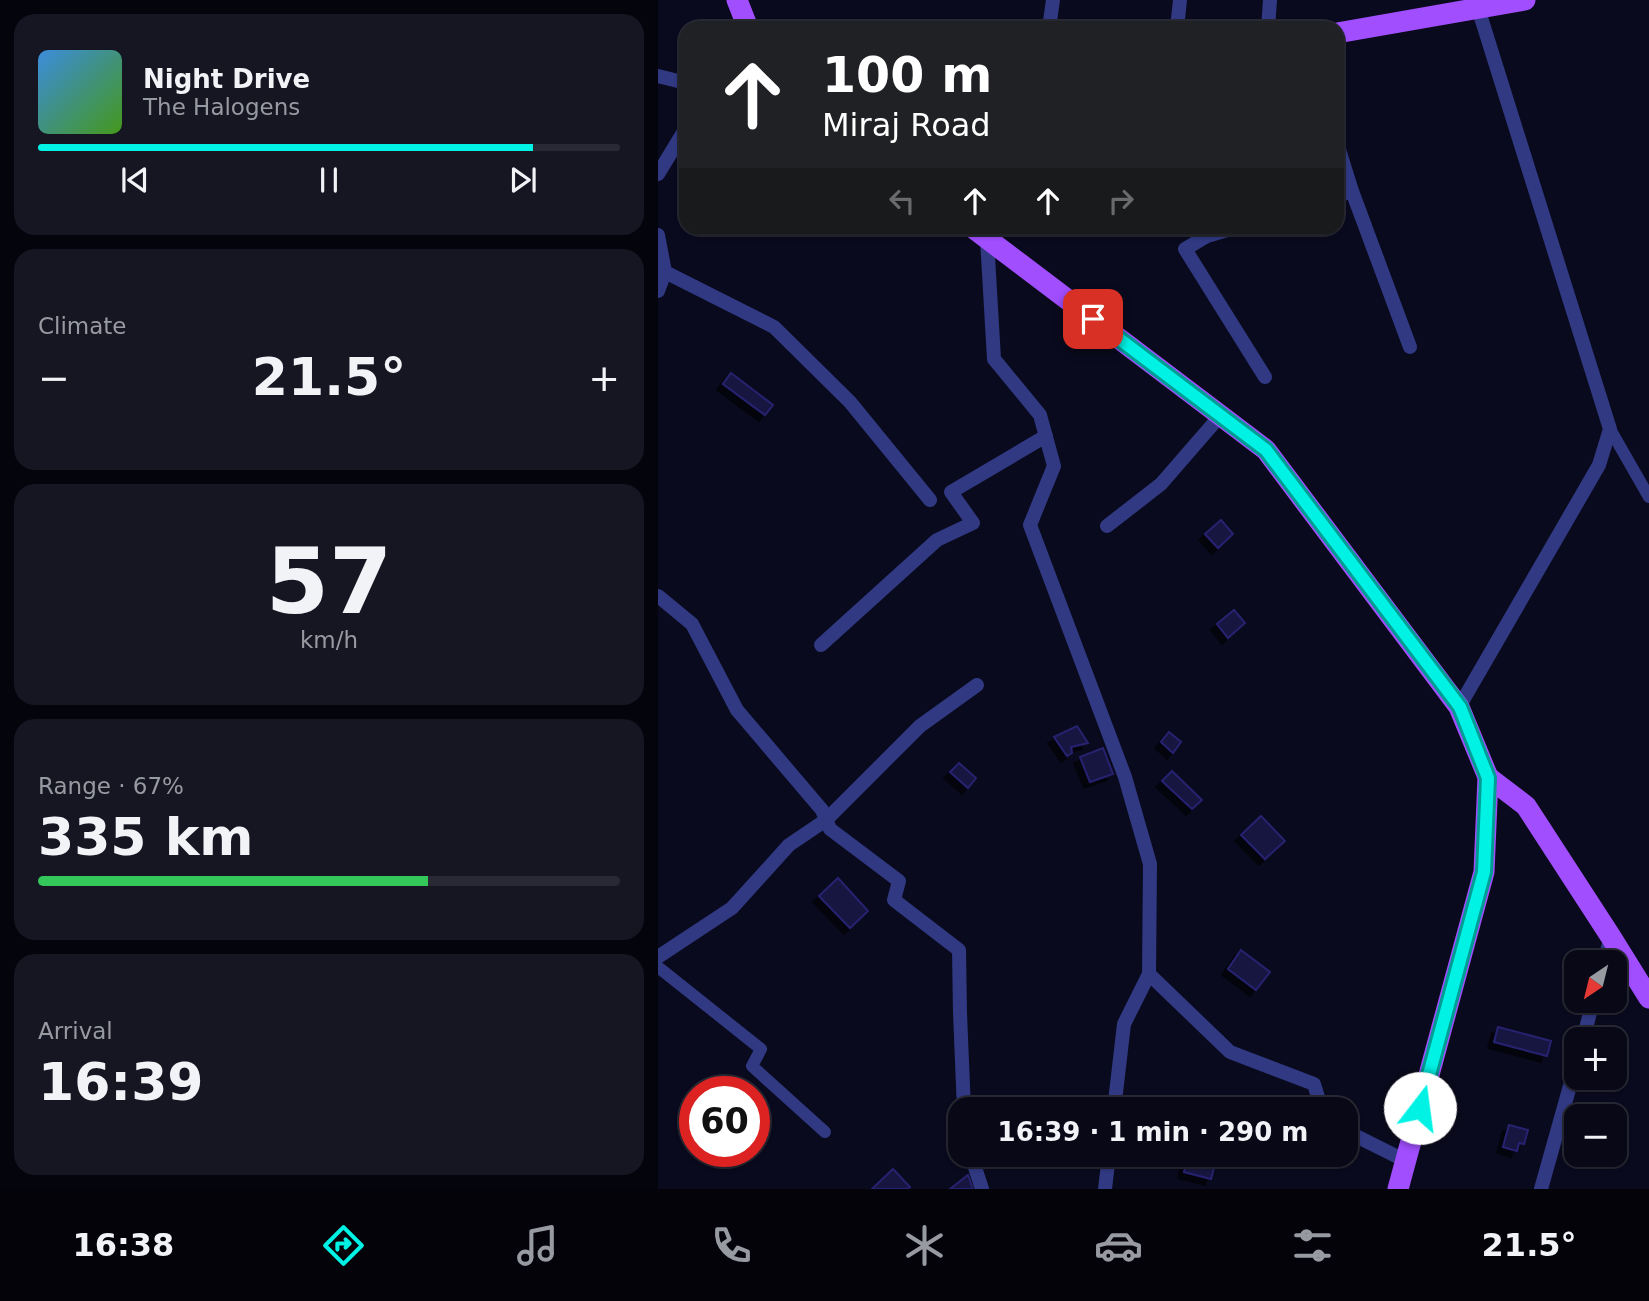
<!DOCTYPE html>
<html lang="en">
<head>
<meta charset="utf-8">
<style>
  body { margin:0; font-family:"DejaVu Sans",sans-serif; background:#161623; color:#f1f3f6; height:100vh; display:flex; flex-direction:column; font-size:26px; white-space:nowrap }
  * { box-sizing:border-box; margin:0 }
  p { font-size:23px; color:#989aa1 }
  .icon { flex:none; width:38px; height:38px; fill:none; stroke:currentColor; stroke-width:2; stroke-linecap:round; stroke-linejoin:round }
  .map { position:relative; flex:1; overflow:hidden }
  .side { display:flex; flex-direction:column; gap:14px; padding:14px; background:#04040c; width:658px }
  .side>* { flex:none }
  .banner { position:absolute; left:21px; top:21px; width:665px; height:214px; border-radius:21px; box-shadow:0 2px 5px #0004,0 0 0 2px #292935; background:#202124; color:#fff; overflow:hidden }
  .needle { width:46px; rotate:215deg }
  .tools { position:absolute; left:906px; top:950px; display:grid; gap:14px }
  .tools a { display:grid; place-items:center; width:63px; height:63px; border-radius:14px; background:#080816; box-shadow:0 2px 5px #0004,0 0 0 2px #292935; font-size:35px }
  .speed { position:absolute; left:21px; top:1076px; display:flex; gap:14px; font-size:35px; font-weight:700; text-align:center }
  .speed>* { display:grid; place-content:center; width:91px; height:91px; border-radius:50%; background:#080816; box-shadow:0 2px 5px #0004,0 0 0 2px #292935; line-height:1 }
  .speed .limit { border:10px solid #d22; background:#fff; color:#111 }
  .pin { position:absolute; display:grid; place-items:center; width:60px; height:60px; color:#fff; margin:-30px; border-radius:14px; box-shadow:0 4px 10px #0006 }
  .me { position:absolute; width:77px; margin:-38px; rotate:15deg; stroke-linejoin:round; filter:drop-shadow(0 0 5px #0008) }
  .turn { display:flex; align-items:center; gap:24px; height:147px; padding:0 28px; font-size:32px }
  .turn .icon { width:91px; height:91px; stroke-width:2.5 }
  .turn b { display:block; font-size:49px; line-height:60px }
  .lanes { display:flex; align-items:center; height:66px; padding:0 28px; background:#0003; justify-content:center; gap:35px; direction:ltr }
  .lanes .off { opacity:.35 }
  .big { font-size:52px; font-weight:600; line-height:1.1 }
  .side .widget { flex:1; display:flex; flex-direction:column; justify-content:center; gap:10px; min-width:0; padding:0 24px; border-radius:21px; background:#161623 }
  .side .dial { align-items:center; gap:0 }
  .dial b { font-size:91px; line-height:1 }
  .song { display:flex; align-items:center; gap:21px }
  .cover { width:84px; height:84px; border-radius:10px; background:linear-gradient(135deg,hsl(210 70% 55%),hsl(100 70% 35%)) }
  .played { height:7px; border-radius:4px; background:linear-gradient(90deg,#00f2e5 85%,#292935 85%) }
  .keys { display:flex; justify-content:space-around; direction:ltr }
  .heat { display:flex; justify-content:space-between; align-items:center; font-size:38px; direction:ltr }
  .charge { height:10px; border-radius:5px; background:linear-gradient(90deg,#34c759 67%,#292935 0) }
  .trip { position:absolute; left:290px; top:1097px; width:410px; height:70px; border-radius:21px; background:#080816; box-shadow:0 2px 5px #0004,0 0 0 2px #292935; font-weight:600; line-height:70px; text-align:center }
  .tabs { display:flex; height:112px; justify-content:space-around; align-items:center; background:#030309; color:#989aa1 }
  .tabs .icon { width:49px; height:49px }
  .tabs .current { color:#00f2e5 }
  .tabs b { font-size:32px; color:#f1f3f6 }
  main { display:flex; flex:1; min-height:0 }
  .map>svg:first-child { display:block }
  .building { fill:#161441; stroke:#272370; stroke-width:2; filter:url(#shadow) }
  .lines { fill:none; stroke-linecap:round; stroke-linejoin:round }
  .lane { stroke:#303982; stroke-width:12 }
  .street { stroke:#303982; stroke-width:14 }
  .primary { stroke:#a14eff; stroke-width:21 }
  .route-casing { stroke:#009d95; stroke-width:18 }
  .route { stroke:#00f2e5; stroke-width:12 }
</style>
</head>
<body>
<main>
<section class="side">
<div class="widget">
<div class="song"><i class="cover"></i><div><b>Night Drive</b><p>The Halogens</p></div></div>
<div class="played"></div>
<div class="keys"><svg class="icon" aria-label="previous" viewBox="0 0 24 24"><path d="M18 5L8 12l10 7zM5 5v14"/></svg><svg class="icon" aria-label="pause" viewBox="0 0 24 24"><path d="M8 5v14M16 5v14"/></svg><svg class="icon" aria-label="next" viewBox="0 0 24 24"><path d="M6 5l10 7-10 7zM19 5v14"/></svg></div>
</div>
<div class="widget"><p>Climate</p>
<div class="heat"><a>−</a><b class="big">21.5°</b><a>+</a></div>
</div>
<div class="widget dial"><b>57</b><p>km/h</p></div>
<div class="widget"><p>Range · 67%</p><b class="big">335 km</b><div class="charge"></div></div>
<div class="widget"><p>Arrival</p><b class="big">16:39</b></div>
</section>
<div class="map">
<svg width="991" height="1189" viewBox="0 0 991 1189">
  <defs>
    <filter id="shadow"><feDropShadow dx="-6" dy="6" stdDeviation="0" flood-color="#0009"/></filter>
  </defs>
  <rect width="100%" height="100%" fill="#0a0a1e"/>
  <g class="building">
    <path d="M73,373l42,32 -8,10 -42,-31z"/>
    <path d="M563,520l12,14 -15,14 -13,-14z"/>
    <path d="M576,610l11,13 -17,15 -11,-14z"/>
    <path d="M419,726l11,17 -17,4 1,6 -5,3 -13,-19z"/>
    <path d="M511,732l12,10 -8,11 -12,-11z"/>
    <path d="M445,748l10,26 -23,8 -10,-25z"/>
    <path d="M301,763l17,15 -8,10 -18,-16z"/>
    <path d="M514,771l30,29 -10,9 -30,-28z"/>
    <path d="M603,816l24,25 -20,18 -24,-24z"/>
    <path d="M180,878l30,33 -18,17 -31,-32z"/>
    <path d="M583,950l29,22 -14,18 -28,-21z"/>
    <path d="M840,1027l53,14 -4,15 -53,-14z"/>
    <path d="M851,1125l19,5 -4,14 -5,-1 -2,8 -14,-4z"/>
    <path d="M531,1155h21l7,2 -6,22 -27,-7z"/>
    <path d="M235,1169l17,18 -3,2h-35z"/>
    <path d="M310,1175l5,14h-23z"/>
  </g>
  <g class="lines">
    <g class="lane">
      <path d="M952,429l39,68"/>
      <path d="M0,967l103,82 -9,17 73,66"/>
    </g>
    <g class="street">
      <path d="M391,28l4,-28"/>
      <path d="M519,28l3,-28"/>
      <path d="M610,28l2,-28"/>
      <path d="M0,76l28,7"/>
      <path d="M679,143l15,48 -15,5"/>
      <path d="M0,174l28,-46"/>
      <path d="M694,191l58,156"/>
      <path d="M576,228l-27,8 -22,13 80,128"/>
      <path d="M0,235l7,37 -7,19"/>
      <path d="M329,239l7,120 46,56 14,51 -24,59 95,252 25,87 -1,110 81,78 84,32 8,26"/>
      <path d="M7,272l109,55 76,75 80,98"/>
      <path d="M449,526l54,-42 59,-68"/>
      <path d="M0,596l34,28 45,86 85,100 8,19 69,52 -5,19 65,50 1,63 4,97"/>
      <path d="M163,645l116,-105 36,-17 -22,-31 95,-56"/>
      <path d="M801,707l140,-242 11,-36 -132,-421"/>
      <path d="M0,957l74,-49 57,-63 37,-25 94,-94 57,-41"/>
      <path d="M946,962l7,-25"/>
      <path d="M925,1040l10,-39"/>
      <path d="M456,1110l10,-86 25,-50"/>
      <path d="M688,1131l60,30"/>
      <path d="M313,1155l11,34"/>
      <path d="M447,1189l4,-34"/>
      <path d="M883,1189l36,-128"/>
    </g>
    <g class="primary">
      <path d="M79,0l11,28"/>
      <path d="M679,33l188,-33"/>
      <path d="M315,228l293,222 193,257 29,70 -4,95 -86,317"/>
      <path d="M830,777l38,29 85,131 38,61"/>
    </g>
  </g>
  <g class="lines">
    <defs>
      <path id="route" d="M435,319l173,131 194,257 28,71 -4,94 -64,236"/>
    </defs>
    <use href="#route" class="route-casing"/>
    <use href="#route" class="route"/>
  </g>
</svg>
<div class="tools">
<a><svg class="needle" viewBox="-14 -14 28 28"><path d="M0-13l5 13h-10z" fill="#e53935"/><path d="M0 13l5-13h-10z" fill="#989aa1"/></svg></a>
<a>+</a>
<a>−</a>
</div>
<div class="speed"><div class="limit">60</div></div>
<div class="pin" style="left:435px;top:319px;background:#d93025"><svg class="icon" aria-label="arrive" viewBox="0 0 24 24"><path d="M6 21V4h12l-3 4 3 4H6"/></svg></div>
<svg class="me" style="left:762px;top:1108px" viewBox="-20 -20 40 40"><circle r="19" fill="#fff"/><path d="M0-13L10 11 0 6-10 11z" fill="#00f2e5"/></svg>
<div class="trip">16:39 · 1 min · 290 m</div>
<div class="banner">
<div class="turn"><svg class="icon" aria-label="ahead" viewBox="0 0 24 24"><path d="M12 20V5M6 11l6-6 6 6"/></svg><div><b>100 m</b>Miraj Road</div></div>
<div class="lanes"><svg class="icon off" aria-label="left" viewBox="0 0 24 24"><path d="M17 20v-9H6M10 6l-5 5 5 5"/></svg><svg class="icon" aria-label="ahead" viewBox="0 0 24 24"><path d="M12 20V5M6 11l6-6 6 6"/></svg><svg class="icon" aria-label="ahead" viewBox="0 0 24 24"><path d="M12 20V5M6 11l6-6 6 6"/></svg><svg class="icon off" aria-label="right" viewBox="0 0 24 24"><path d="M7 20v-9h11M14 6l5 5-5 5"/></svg></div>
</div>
</div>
</main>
<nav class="tabs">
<b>16:38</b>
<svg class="icon current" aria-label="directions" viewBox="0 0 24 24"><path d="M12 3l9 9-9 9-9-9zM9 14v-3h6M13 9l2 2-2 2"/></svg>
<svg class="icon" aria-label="music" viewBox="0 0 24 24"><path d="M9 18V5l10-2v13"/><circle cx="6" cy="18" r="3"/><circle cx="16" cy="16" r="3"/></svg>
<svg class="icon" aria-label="phone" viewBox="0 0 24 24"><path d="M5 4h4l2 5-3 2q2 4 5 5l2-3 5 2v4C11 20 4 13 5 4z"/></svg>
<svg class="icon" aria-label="climate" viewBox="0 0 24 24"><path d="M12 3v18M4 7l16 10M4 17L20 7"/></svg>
<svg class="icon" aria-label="car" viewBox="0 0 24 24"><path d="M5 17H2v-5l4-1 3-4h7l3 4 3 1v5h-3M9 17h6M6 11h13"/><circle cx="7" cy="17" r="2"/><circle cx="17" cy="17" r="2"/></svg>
<svg class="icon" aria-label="filters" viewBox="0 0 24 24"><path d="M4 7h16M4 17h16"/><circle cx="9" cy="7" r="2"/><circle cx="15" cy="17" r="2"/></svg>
<b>21.5°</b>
</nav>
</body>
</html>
